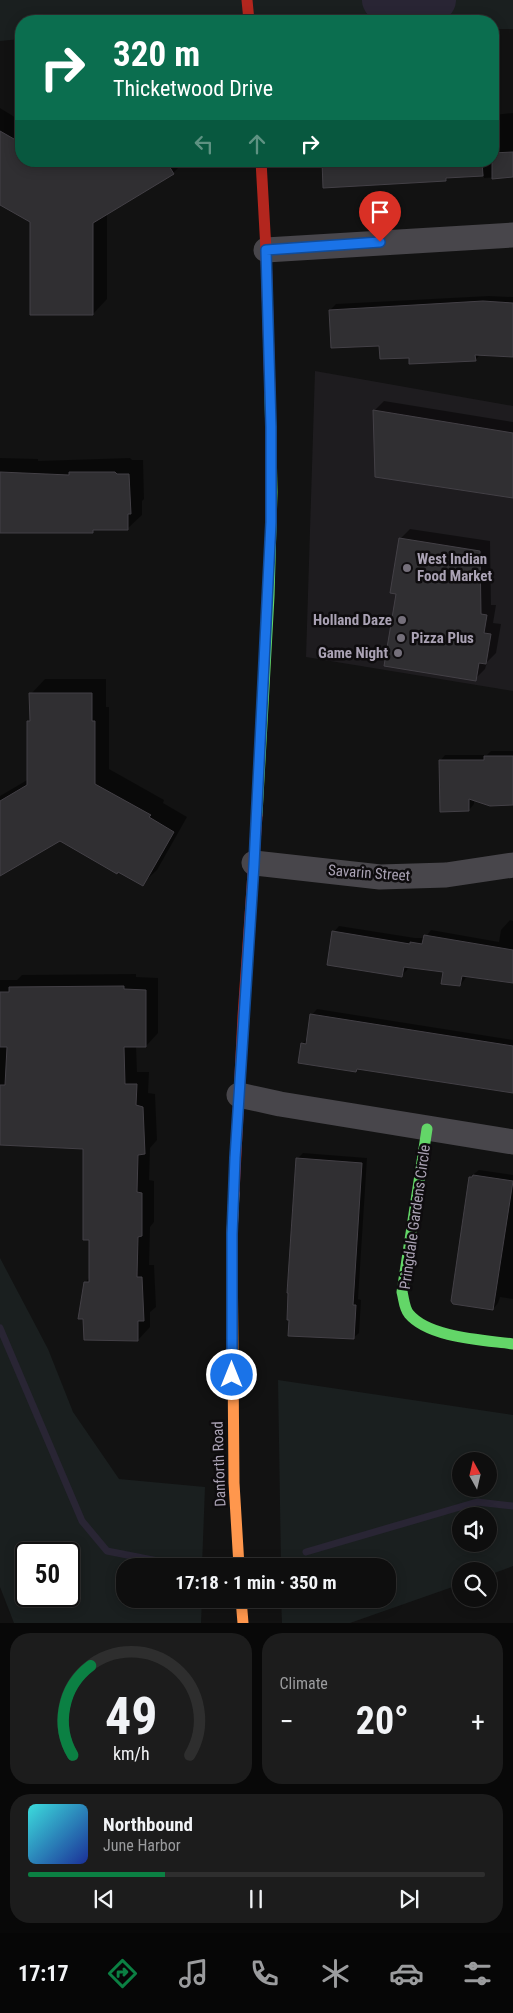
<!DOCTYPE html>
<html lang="en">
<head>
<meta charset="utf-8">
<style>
  body { margin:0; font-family:"Roboto Condensed",sans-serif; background:#1c1c1c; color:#f1f3f6; height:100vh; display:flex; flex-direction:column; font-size:19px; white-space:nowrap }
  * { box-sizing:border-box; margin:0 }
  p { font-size:16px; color:#9b9c9e }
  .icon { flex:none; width:28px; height:28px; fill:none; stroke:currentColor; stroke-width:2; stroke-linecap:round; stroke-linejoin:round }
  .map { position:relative; height:1623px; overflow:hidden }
  .sheet { display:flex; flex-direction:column; gap:10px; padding:10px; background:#080808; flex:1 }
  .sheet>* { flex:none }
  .guide { position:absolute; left:15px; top:15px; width:484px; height:152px; border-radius:20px; box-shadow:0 2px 12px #0003,0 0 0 1px #2e2e2e; background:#0b6e4f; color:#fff; overflow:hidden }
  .needle { width:32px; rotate:352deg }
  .fabs { position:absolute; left:452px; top:1452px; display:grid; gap:10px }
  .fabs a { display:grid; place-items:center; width:45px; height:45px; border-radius:50%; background:#0e0e0e; box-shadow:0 2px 12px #0003,0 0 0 1px #2e2e2e; font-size:25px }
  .speed { position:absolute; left:15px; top:1542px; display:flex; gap:10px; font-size:25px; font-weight:700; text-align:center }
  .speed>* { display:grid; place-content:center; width:65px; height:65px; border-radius:50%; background:#0e0e0e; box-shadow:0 2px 12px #0003,0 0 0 1px #2e2e2e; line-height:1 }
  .speed .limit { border:2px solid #111; border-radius:8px; background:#fff; color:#111 }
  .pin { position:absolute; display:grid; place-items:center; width:42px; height:42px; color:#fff; margin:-51px -21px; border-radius:50% 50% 50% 0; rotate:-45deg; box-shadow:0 0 5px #0007 }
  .pin .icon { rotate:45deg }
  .me { position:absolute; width:55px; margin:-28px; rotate:0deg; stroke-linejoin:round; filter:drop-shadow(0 0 4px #0008) }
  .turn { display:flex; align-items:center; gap:18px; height:105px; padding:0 15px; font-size:22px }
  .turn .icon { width:65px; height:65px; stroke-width:2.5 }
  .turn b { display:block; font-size:35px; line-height:42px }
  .lanes { display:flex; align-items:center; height:48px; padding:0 15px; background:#0003; justify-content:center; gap:25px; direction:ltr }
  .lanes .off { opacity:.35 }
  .big { font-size:38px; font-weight:700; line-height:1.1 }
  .sheet .card { flex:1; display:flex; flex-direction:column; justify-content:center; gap:8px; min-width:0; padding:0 18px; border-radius:20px; background:#1c1c1c }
  .sheet .dial { align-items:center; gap:0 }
  .dial svg { height:130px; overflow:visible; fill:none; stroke:#2e2e2e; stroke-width:7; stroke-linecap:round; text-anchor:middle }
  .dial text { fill:#f1f3f6; stroke:none }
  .song { display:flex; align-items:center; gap:15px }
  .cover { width:60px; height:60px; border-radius:8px; background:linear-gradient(135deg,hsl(180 70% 55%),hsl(230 70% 35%)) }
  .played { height:5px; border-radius:2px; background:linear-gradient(90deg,#0b8043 30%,#2e2e2e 30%) }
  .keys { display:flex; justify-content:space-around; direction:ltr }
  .heat { display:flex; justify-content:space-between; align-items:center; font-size:28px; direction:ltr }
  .sheet .tiles { flex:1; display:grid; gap:10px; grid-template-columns:1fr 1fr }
  .card:last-child { grid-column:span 2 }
  .trip { position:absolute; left:116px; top:1558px; width:280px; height:50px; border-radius:20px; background:#0e0e0e; box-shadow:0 2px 12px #0003,0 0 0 1px #2e2e2e; font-weight:700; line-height:50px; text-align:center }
  .menu { display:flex; height:80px; justify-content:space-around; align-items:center; background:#060606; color:#9b9c9e }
  .menu .icon { width:35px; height:35px }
  .menu .selected { color:#0b8043 }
  .menu b { font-size:22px; color:#f1f3f6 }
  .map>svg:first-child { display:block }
  .built { fill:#1e1c1f }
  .green { fill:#1a1f1f; fill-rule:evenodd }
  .shadow { fill:#0007 }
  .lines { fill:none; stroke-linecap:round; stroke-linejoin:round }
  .stream { stroke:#292534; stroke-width:7 }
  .river { stroke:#292534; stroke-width:42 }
  .building { fill:#302f32; stroke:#434046 }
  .street { stroke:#48464b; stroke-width:25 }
  .fast { stroke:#63d668; stroke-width:11 }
  .slow { stroke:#ff974d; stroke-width:11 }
  .jam { stroke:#b3261e; stroke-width:11 }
  .route-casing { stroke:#114b97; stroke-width:12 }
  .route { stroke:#1a73e8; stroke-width:9 }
  .poi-dot { fill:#75707b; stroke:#0e0c0e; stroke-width:2 }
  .labels { text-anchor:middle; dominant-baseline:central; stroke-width:5; stroke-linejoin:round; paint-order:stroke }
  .poi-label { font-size:15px; font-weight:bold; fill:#aaa2b4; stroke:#0e0c0e; text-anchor:start }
  .street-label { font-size:15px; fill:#aaa2b4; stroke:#0e0c0e }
</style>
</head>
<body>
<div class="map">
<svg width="513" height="1623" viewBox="0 0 513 1623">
  <rect width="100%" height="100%" fill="#121212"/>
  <path class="built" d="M315,371l198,35v285l-207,-34z"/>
  <g class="green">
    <path d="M0,0h513v29h-20l-1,-8h-471v18l-21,2z"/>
    <path d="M0,1258l48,91 25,63 46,67 86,8 -3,79h-77v33h77l-1,24h-187l-14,-36zM26,1554h43v42h-43z"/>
    <path d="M278,1380l235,35v151l-24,9v-4h-28v13l-111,39h-68l-1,-24h107v-33h-107zM461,1461h28v28h-28zM461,1516h28v28h-28z"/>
  </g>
  <g class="shadow">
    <path d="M0,108l21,13v40h164l-12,12 -66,40v86l-14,15 -62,-93 -31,-18z"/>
    <path d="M513,113v63l-29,2v-4l-35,3 -3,3 -123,-19h169v-46z"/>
    <path d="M489,296l24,1v58l-32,-1 -6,6 -64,-4 -30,-12 -51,-34 6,-6z"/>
    <path d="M384,401l129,21v75l-139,-86z"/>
    <path d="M0,458l38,1v2l92,-3 2,2h11l1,39 -2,2v14l-15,14h-32l-3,2h-92z"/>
    <path d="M410,529l80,12 1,64h5l-3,18 8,1 -5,29 -9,9 -2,7 -10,10 -78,-86 3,-54z"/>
    <path d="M45,679h61v28h3v62l55,31 -1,3 24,14 -30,53 -15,14 -82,-44 -60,34v-78l29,-17 -1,-57 3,-4v-24z"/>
    <path d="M491,751h22v53l-39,-5v5l-5,6 -29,-49 5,-6h42z"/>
    <path d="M510,920l3,1v61l-47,-7 -1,4 -5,6 -16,-14 -36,-5 -1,4 -5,5 -68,-43 5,-6 76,12h10l6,-8 68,12 2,-12z"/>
    <path d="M136,974v3l22,1v55l-12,13h-10l1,26h12l-1,21 7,1 2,46 -7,8 -1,32 5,1v41l-4,5 -1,38h5l2,42 -6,5v15l-12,13 -53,-57 5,-6v-38l-6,-91 -84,-4v-164h17l5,-5z"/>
    <path d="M317,1009l196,31v52l-154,-24 -3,3 -54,-27 6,-6 4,-23z"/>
    <path d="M303,1153l64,5 -9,141 3,1 -2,33 -6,5 -56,-179z"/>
    <path d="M479,1170l34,5v124l-13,-2 -2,6 -5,6 -29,-83 -2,-1 8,-48z"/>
  </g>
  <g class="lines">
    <g class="stream">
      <path d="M0,1328l82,193 25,30 76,15"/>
      <path d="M306,1552l171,-50 36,4"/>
    </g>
    <path class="river" d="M383,0c17,11 34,6 52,0"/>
  </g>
  <g class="building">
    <path d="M0,131l21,12v18h31l10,6 9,-6h95l8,13 -81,49v92h-63v-93l-30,-17z"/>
    <path d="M513,152v25l-21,2v-26z"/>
    <path d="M322,161h160l1,15 -37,2v3l-123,7z"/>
    <path d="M483,301l30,2v54l-38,-2 1,6 -67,3v-6l-29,1 -1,-13 -48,2 -2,-38z"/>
    <path d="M373,410l140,23v65l-138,-21z"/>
    <path d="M0,472l69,3v-3h46l2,2h12l2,40h-3v16h-35v3h-93z"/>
    <path d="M399,538l81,13 1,63 6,1 -3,18 7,1 -5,30 -7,-1 -3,18 -92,-15 12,-72 -6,-1z"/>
    <path d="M29,693h63v28h3v63l56,31 -2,2 25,15 -31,54 -25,-14 -1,2 -57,-33 -60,35v-75l27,-16v-64h3z"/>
    <path d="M484,756h29v49l-23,1 -21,-7v12l-29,1 -1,-52h45z"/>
    <path d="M332,931l78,13v-2l12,2 2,-9 89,15v33l-51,-7 -2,10 -19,-2 2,-12 -39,-5 -2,10 -75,-12z"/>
    <path d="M124,986v3l22,1v57h-22l1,37h12l-1,21 7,2 2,47 -7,1 -1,37 5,1v43l-4,1 -1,40h5l2,44h-6v20l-54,-1 -1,-21h-5l6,-37h5v-42h-6v-91l-83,-4v-60h5l2,-38h-7v-55h9v-5z"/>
    <path d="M310,1014l203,32v47l-156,-24 -1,3 -58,-9 3,-20 5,1z"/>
    <path d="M296,1158l66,5 -9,142h3l-2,34 -66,-3 1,-16h-2l1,-27h-1z"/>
    <path d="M473,1175l40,6 -20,129 -40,-6 -2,-3 18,-124h3z"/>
  </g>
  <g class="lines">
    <g class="street">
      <path d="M266,250l247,-15"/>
      <path d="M254,863l126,14 66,-2 67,-10"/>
      <path d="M239,1095l41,9 233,38"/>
    </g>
    <g class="fast">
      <path d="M257,815l12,-219 3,-104 -2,-98"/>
      <path d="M427,1129l-25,163c2,7 2,16 7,22 20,24 75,26 104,30"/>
    </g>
    <g class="slow">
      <path d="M234,1193l-2,41 2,249 5,83"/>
      <path d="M241,1599l2,24"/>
    </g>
    <g class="jam">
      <path d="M247,0l2,21"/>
      <path d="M261,161l5,89 4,144"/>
      <path d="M234,1193l9,-177 14,-201"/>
    </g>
  </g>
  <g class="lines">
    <defs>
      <path id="route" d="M232,1375v-141l3,-76 19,-294 17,-342v-95l-5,-177 114,-8"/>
    </defs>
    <use href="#route" class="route-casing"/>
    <use href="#route" class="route"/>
  </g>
  <g class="poi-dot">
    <circle cx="407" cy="568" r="5"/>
    <circle cx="402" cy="620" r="5"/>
    <circle cx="401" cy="638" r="5"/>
    <circle cx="398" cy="653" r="5"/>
  </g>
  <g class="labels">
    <g class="poi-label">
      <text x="417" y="559">West Indian<tspan x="417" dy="17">Food Market</tspan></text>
      <text x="392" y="620" text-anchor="end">Holland Daze</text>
      <text x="411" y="638">Pizza Plus</text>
      <text x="388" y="653" text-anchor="end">Game Night</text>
    </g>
    <g class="street-label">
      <text transform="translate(369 873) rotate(4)">Savarin Street</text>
      <text transform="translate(415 1217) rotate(-82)">Pringdale Gardens Circle</text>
      <text transform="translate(219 1464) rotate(-92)">Danforth Road</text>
    </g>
  </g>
</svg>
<div class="fabs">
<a><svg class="needle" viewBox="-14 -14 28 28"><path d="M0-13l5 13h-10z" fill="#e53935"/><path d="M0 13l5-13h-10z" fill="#9b9c9e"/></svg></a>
<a><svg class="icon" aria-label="sound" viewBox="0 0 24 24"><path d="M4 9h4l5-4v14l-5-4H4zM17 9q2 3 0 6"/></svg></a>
<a><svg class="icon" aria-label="search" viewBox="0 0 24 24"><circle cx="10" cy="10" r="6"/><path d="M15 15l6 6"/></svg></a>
</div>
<div class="speed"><div class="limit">50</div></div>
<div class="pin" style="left:380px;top:242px;background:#d93025"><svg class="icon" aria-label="arrive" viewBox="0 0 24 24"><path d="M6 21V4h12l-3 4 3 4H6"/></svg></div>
<svg class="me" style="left:232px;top:1375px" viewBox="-20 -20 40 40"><circle r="17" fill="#1a73e8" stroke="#fff" stroke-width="3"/><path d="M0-11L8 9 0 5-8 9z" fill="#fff"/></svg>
<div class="trip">17:18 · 1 min · 350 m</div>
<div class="guide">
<div class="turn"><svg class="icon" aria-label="right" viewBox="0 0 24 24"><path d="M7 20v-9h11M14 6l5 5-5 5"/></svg><div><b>320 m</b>Thicketwood Drive</div></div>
<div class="lanes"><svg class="icon off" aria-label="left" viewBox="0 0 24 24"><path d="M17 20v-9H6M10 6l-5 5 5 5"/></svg><svg class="icon off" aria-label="ahead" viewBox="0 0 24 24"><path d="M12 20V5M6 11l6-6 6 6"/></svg><svg class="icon" aria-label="right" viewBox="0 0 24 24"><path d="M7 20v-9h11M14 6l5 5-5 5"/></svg></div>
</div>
</div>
<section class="sheet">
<div class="tiles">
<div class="card dial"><svg viewBox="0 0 100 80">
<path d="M14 69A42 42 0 1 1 86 69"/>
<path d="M14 69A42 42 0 0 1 25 14" stroke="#0b8043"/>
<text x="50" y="56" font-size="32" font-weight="700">49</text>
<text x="50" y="72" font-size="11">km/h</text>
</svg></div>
<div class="card"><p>Climate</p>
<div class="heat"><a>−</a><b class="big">20°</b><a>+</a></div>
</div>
<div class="card">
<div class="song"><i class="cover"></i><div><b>Northbound</b><p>June Harbor</p></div></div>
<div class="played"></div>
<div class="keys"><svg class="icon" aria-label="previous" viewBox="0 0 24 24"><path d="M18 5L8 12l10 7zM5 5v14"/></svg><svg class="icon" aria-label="pause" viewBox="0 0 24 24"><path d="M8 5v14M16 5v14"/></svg><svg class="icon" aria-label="next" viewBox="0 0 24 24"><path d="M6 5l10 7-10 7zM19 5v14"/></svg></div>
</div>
</div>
</section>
<nav class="menu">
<b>17:17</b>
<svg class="icon selected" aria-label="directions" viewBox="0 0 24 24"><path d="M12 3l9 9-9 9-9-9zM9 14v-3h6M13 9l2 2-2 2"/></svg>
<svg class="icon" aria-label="music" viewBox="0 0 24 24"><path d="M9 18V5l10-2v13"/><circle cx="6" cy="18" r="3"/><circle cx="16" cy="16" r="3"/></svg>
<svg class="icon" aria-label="phone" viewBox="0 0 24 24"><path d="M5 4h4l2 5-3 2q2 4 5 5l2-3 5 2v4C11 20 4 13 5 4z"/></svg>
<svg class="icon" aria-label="climate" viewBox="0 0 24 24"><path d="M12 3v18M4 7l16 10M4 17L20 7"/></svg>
<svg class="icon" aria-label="car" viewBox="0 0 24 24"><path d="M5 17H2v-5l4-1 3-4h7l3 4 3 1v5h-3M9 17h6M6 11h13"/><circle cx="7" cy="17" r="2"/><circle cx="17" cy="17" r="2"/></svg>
<svg class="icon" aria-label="filters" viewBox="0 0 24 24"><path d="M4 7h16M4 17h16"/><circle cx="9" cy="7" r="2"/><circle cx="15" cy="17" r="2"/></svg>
</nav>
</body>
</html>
